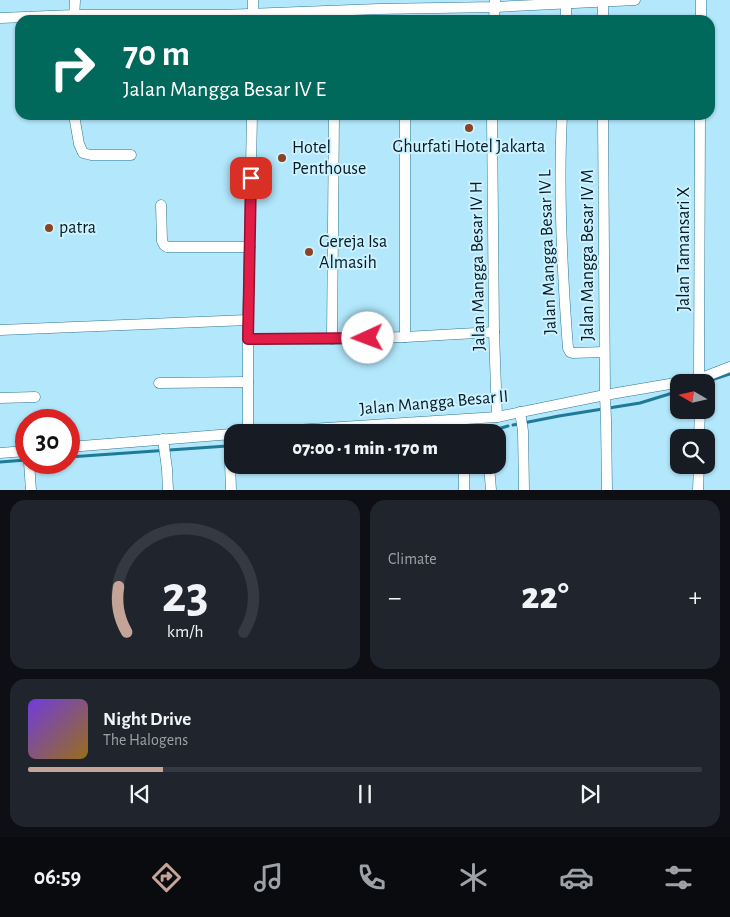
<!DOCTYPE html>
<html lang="en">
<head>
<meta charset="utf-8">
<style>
  body { margin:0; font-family:"Alegreya Sans",sans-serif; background:#20242c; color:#f1f3f6; height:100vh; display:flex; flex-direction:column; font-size:19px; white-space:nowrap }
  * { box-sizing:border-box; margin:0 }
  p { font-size:16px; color:#9ea1a6 }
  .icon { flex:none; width:28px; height:28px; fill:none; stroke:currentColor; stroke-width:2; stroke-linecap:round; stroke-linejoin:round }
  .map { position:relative; height:490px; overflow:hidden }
  .drawer { display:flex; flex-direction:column; gap:10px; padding:10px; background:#0d0f14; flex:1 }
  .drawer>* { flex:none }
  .banner { position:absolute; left:15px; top:15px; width:700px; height:105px; border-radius:15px; box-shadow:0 1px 4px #0004; background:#00695c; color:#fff; overflow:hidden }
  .needle { width:32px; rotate:279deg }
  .buttons { position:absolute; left:670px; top:374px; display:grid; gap:10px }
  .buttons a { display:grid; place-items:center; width:45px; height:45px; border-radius:10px; background:#171b24; box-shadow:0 1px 4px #0004; font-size:25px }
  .speed { position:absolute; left:15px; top:409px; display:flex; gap:10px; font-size:25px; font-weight:700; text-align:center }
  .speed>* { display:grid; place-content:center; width:65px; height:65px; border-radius:50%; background:#171b24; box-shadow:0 1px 4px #0004; line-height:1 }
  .speed .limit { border:8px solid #d22; background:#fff; color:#111 }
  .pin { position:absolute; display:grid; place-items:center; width:42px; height:42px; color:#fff; margin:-21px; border-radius:10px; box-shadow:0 2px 8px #0006 }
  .me { position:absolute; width:55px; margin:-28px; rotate:268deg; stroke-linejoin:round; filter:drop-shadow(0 0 4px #0008) }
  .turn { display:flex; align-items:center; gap:18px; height:105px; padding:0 25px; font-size:22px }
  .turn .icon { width:65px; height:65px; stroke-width:2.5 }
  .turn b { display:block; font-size:35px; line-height:42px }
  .big { font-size:38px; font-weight:800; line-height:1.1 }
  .drawer .widget { flex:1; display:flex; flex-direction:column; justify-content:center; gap:8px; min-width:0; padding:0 18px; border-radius:15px; background:#20242c }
  .drawer .dial { align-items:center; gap:0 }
  .dial svg { height:130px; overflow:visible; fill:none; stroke:#363941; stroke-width:7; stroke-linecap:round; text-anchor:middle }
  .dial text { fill:#f1f3f6; stroke:none }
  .song { display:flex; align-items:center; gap:15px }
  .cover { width:60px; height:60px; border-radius:8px; background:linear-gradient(135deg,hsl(260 70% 55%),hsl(40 70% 35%)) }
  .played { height:5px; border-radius:2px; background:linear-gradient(90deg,#c3a497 20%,#363941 20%) }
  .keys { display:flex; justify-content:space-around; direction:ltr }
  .heat { display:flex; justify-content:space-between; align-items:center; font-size:28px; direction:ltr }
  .drawer .tiles { flex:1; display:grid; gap:10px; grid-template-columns:1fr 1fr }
  .widget:last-child { grid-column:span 2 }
  .trip { position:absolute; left:224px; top:424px; width:282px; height:50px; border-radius:15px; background:#171b24; box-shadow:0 1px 4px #0004; font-weight:800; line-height:50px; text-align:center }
  .tab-bar { display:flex; height:80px; justify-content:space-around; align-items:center; background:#090b0e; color:#9ea1a6 }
  .tab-bar .icon { width:35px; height:35px }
  .tab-bar .selected { color:#c3a497 }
  .tab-bar b { font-size:22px; color:#f1f3f6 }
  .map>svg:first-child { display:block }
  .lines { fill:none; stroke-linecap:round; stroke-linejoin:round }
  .stream { stroke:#1f7a97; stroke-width:3 }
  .minor-casing { stroke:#2e7891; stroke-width:11 }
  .minor { stroke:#fff; stroke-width:10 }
  .route-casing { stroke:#92132f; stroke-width:12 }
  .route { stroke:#e11d48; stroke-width:9 }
  .poi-dot { fill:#8b4322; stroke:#cef1ff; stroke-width:2 }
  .labels { text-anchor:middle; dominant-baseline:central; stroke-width:4; stroke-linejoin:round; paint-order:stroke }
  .poi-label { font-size:18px; fill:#001b25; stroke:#cef1ff; text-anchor:start }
  .street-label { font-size:18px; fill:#001b25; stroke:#cef1ff }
</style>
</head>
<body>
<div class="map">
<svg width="730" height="490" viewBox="0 0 730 490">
  <rect width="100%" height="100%" fill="#b2e7fc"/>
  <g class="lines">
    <g class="stream">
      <path d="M705,382l25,-8"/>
      <path d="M513,425l46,-9 81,-13 39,-12"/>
      <path d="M471,432l20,-1 17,-5"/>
      <path d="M69,457l158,-11"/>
      <path d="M0,462l26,-2"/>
    </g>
    <defs>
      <g id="minor">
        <path d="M603,0v20"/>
        <path d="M0,18l74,-3h148l157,-6 116,-2 140,-7"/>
        <path d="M253,19v-19"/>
        <path d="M74,20l1,-20"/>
        <path d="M494,20l1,-19"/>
        <path d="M566,20v-17"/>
        <path d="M701,20v-20"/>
        <path d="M74,115l5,29 4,9 8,2h40"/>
        <path d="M405,115v222"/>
        <path d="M492,115l2,217 3,85"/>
        <path d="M562,115c-4,77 0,156 6,233l2,4 3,1 31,-1"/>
        <path d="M603,115l2,280 1,25 1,70"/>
        <path d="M161,205l1,36 2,4 3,2h83"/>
        <path d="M0,330l248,-10"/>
        <path d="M248,339h84l73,-2 89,-5"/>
        <path d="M332,339l2,-224"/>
        <path d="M699,382l1,-267"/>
        <path d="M159,383l89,-1"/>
        <path d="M0,398l35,-1"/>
        <path d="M520,412l3,19 1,59"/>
        <path d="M248,432v-112l4,-205"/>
        <path d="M264,432l233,-15 108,-22 94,-16 31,-12"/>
        <path d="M229,434l2,56"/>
        <path d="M699,438l1,-28"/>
        <path d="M163,439l4,30 1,21"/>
        <path d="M69,447l163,-13"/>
        <path d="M0,453l26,-2"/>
        <path d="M29,462l2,28"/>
        <path d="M464,465v25"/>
        <path d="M489,465l2,25"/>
        <path d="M698,490l1,-25"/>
      </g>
    </defs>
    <use href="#minor" class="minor-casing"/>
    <use href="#minor" class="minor"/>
  </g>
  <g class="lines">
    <defs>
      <path id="route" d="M251,178l-3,161 120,-1"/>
    </defs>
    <use href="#route" class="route-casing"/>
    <use href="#route" class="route"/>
  </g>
  <g class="poi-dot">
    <circle cx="469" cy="128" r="5"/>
    <circle cx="282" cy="158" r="5"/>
    <circle cx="49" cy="228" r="5"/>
    <circle cx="309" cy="252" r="5"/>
  </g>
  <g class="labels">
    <g class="poi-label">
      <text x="469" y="147" text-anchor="middle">Ghurfati Hotel Jakarta</text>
      <text x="292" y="148">Hotel<tspan x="292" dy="21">Penthouse</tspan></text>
      <text x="59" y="228">patra</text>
      <text x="319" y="242">Gereja Isa<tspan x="319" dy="21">Almasih</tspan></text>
    </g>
    <g class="street-label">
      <text transform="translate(684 249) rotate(-90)">Jalan Tamansari X</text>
      <text transform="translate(548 252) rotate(-92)">Jalan Mangga Besar IV L</text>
      <text transform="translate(588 255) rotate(-90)">Jalan Mangga Besar IV M</text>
      <text transform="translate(478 266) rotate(-91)">Jalan Mangga Besar IV H</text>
      <text transform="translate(434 403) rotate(-5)">Jalan Mangga Besar II</text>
    </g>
  </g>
</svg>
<div class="buttons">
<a><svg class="needle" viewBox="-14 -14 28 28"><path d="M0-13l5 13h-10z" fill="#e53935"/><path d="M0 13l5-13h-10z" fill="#9ea1a6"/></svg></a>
<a><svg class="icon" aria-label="search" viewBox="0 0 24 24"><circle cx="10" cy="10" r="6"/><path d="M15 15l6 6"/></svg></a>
</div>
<div class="speed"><div class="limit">30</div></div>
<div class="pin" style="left:251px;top:178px;background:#d93025"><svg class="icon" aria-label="arrive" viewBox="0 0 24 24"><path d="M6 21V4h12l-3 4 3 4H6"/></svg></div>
<svg class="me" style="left:368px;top:338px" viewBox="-20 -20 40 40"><circle r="19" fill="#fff"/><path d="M0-13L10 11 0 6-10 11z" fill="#e11d48"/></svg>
<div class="trip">07:00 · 1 min · 170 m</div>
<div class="banner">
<div class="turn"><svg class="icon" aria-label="right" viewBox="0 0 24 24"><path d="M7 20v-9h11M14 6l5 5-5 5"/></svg><div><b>70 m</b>Jalan Mangga Besar IV E</div></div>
</div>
</div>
<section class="drawer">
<div class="tiles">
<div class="widget dial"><svg viewBox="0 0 100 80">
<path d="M14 69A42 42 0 1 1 86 69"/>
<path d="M14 69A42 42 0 0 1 9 41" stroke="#c3a497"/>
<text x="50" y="56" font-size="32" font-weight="700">23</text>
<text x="50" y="72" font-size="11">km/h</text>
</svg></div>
<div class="widget"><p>Climate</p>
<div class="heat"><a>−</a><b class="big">22°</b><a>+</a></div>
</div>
<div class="widget">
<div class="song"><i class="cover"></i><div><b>Night Drive</b><p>The Halogens</p></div></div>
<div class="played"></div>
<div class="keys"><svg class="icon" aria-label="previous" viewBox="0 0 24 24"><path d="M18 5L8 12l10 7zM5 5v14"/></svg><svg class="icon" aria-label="pause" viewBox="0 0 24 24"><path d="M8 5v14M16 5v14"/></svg><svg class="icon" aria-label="next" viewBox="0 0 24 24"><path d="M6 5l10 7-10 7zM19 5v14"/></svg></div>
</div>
</div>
</section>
<nav class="tab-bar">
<b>06:59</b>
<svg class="icon selected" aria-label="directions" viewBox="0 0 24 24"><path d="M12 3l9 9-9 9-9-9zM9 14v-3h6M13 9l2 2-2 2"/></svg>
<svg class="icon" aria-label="music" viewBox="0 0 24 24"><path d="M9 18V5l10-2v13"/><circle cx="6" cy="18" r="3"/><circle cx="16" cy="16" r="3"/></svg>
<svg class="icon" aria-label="phone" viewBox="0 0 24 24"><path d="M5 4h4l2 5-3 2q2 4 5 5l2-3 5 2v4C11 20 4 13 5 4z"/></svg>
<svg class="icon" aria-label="climate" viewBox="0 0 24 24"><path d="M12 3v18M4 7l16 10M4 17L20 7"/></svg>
<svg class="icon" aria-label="car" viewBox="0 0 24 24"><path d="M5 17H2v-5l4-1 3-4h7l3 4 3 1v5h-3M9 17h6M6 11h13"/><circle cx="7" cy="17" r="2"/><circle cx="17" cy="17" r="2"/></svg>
<svg class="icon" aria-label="filters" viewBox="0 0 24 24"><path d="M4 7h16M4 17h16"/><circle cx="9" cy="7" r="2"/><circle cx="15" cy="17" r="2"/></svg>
</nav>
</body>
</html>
